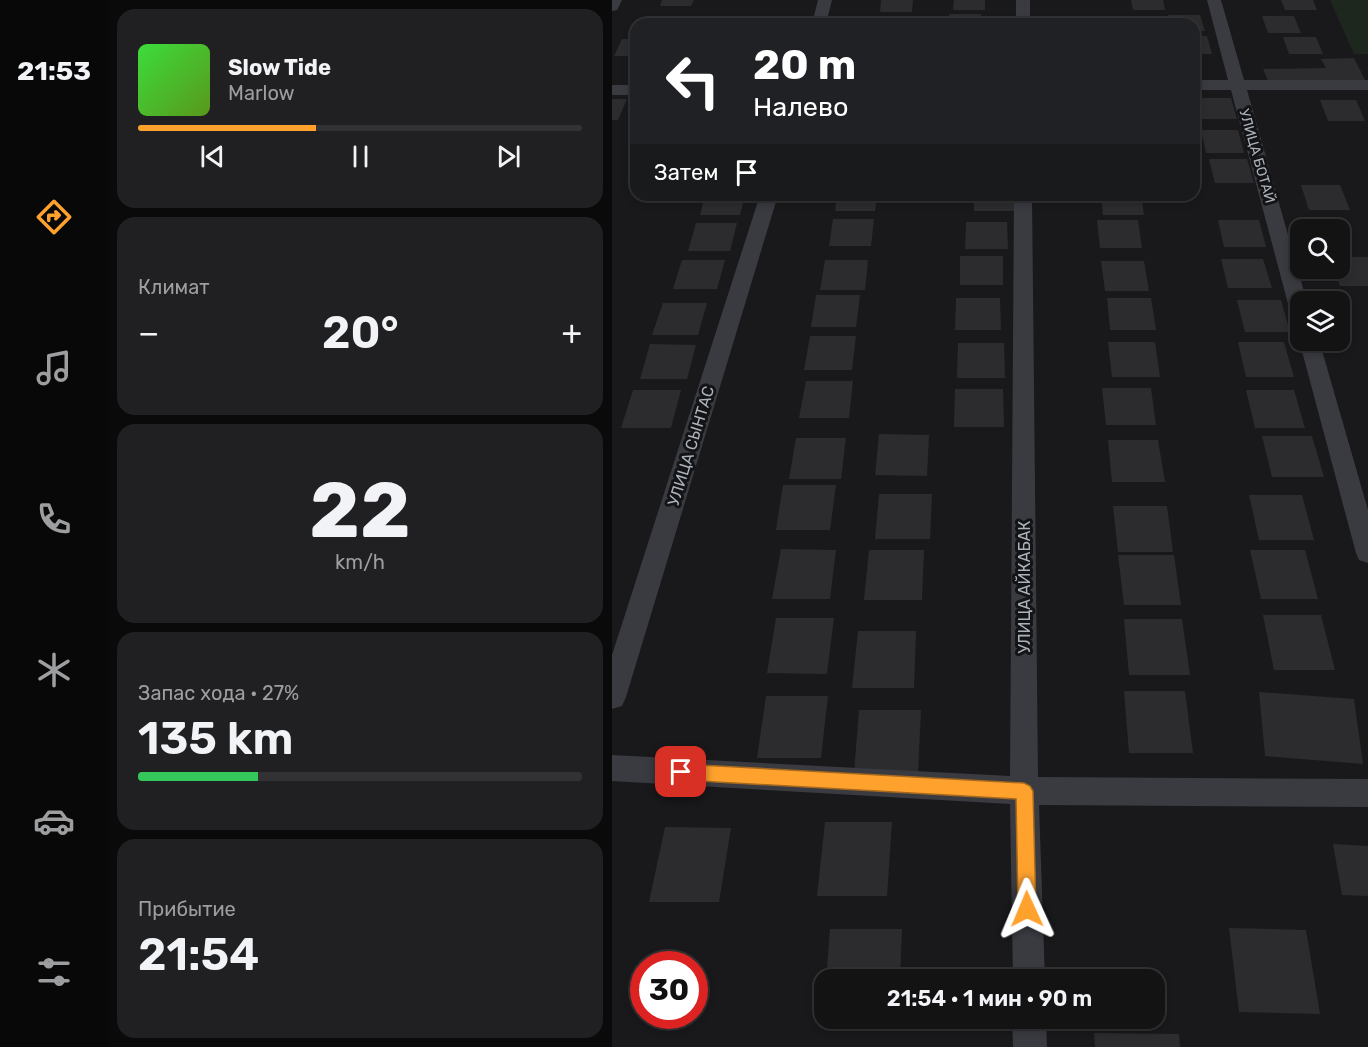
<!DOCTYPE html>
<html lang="ru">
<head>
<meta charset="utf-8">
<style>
  body { margin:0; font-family:Rubik,sans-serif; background:#202022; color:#f1f3f6; height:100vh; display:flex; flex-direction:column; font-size:22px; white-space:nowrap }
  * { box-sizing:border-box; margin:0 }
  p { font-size:20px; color:#9d9ea0 }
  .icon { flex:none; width:33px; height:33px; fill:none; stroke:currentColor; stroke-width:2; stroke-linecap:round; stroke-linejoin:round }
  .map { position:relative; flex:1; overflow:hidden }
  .panel { display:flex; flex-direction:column; gap:9px; padding:9px; background:#0a0a0b; width:504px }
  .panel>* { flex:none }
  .banner { position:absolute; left:18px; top:18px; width:570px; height:183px; border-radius:18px; box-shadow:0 3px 9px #0003,0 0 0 2px #323234; background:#202124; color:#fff; overflow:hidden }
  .controls { position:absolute; left:678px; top:219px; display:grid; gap:12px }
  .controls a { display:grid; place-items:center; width:60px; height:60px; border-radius:12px; background:#131314; box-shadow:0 3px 9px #0003,0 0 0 2px #323234; font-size:30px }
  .speed { position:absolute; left:18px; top:951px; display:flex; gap:12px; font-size:30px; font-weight:700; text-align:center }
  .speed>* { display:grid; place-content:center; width:78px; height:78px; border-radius:50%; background:#131314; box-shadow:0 3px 9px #0003,0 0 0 2px #323234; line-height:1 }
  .speed .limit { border:9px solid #d22; background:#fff; color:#111 }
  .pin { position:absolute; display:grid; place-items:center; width:51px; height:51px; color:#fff; margin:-26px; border-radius:12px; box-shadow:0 3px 9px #0006 }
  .me { position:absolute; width:66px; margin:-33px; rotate:359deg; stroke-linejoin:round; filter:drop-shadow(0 0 4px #0008) }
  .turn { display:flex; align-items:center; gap:21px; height:126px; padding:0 24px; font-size:27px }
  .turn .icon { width:78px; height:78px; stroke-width:2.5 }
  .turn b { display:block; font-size:42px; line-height:51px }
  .then { display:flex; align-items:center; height:57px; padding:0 24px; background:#0003; gap:12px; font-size:22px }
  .big { font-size:45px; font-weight:600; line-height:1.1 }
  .panel .widget { flex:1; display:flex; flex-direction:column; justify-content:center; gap:9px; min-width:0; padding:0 21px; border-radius:18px; background:#202022 }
  .panel .dial { align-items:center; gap:0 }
  .dial b { font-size:78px; line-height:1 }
  .song { display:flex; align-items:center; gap:18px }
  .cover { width:72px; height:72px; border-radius:9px; background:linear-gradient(135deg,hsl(120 70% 55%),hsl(90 70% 35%)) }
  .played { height:6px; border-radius:3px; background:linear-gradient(90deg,#ffa12d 40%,#323234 40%) }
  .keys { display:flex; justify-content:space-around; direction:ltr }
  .heat { display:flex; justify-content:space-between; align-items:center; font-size:33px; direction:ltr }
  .charge { height:9px; border-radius:4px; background:linear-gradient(90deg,#34c759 27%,#323234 0) }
  .trip { position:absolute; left:202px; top:969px; width:351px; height:60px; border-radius:18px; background:#131314; box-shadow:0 3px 9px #0003,0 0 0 2px #323234; font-weight:600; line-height:60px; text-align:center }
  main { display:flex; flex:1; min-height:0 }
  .menu { display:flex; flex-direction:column; width:108px; justify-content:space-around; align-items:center; background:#080808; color:#9d9ea0 }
  .menu .icon { width:42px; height:42px }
  .menu .selected { color:#ffa12d }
  .menu b { font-size:27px; color:#f1f3f6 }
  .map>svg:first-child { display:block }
  .green { fill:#1e271e }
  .building { fill:#2c2c2f }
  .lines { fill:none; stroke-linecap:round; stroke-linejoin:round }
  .street { fill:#393b41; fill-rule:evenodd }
  .route { fill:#ffa12d; stroke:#a6691d; stroke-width:1.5 }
  .labels { text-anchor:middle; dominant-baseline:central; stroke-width:6; stroke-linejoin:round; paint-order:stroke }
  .far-street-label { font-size:14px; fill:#aab2bc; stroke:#141416 }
  .street-label { font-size:16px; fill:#aab2bc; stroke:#141416 }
</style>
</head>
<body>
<main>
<nav class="menu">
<b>21:53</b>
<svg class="icon selected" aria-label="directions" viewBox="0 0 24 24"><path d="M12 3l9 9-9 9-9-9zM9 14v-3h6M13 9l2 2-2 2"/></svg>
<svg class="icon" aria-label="music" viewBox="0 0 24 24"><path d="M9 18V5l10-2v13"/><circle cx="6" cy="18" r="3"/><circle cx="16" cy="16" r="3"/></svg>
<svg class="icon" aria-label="phone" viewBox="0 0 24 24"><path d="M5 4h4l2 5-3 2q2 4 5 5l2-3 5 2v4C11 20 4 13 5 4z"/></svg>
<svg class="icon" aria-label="climate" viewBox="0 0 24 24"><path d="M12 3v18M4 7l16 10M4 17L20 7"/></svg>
<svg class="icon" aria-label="car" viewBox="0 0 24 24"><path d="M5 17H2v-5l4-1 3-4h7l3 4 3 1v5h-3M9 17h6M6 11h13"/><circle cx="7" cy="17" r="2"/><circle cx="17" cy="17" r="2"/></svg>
<svg class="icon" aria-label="filters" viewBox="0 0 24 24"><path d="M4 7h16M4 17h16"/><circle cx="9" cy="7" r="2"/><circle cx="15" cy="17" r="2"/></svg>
</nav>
<section class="panel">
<div class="widget">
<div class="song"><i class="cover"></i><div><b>Slow Tide</b><p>Marlow</p></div></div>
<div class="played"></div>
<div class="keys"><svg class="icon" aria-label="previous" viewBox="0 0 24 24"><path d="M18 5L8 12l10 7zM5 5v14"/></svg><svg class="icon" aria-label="pause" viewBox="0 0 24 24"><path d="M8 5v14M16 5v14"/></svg><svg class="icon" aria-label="next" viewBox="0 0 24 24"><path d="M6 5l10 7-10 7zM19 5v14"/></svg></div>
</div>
<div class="widget"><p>Климат</p>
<div class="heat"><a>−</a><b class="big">20°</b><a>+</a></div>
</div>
<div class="widget dial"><b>22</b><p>km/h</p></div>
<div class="widget"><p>Запас хода · 27%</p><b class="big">135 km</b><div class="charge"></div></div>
<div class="widget"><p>Прибытие</p><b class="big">21:54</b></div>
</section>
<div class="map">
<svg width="756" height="1047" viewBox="0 0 756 1047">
  <rect width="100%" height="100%" fill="#19191b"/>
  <path class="green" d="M718,0h38v54h-14z"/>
  <g class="building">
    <path d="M50,0h32l-3,6h-31z"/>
    <path d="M269,0h32l-1,12h-32z"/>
    <path d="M342,0h31v10h-32z"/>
    <path d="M519,0h32l2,10h-32z"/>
    <path d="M669,0h32l4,10h-32z"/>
    <rect x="337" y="14" width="32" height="10"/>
    <path d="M556,15h32l5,16h-11v-7h-23z"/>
    <path d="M56,16h32l-3,8h-33z"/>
    <path d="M267,16h32l-1,8h-33z"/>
    <path d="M650,16h32l7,17h-33z"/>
    <path d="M582,36h13l5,18h-18z"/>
    <path d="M671,37h33l7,17h-34z"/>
    <path d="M10,39h14v17h-22z"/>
    <path d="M742,58l12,24 -97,1 -6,-14 63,-1 -5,-9z"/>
    <path d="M583,98h36l6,21h-37z"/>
    <path d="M0,99h15l-9,21h-6z"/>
    <path d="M708,100h36l9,21h-37z"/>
    <path d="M589,130h37l6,23h-38z"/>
    <path d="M597,159h38l7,24h-39z"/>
    <path d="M689,185h39l10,25h-41z"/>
    <path d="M93,195h40l-5,20h-40z"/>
    <path d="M225,195h40l-2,16h-40z"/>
    <rect x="362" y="195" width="40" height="16"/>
    <path d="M489,195h40l3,20h-41z"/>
    <path d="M221,219h41l-3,27h-42z"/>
    <path d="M485,220h41l4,28h-42z"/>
    <path d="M606,220h41l7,27h-42z"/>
    <path d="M354,222h41l1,27h-43z"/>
    <path d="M84,223h41l-7,28h-42z"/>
    <rect x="348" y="256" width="43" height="29"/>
    <path d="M728,257h28v29h-28l-7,-18h7z"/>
    <path d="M609,259h42l9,29h-44z"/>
    <path d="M70,260h43l-8,29h-44z"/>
    <path d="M213,260h43l-3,30h-45z"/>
    <path d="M489,261h43l5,30h-44z"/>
    <path d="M204,295h44l-4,32h-45z"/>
    <path d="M344,298h44l1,32h-46z"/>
    <path d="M495,298h44l5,32h-46z"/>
    <path d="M625,300h44l9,32h-45z"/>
    <path d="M51,303h44l-9,32h-46z"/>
    <path d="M198,336h46l-4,34h-48z"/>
    <path d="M496,342h47l5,35h-48z"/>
    <path d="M626,342h46l10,35h-48z"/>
    <path d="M346,343h46l1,35h-48z"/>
    <path d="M38,344l46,1 -9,34h-47z"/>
    <path d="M194,381h47l-4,37h-50z"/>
    <path d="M490,388h49l5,37h-50z"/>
    <path d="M343,389h48l1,38h-50z"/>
    <path d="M21,390h48l-10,38h-50z"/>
    <path d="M634,390h48l11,38h-50z"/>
    <path d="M267,434l50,1 -2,41 -52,-1z"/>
    <path d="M650,436h50l12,41h-52z"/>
    <path d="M184,438h50l-5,41h-52z"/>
    <path d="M496,440h50l7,42h-53z"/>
    <path d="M171,485h53l-6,45h-54z"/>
    <path d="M267,494h53l-2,45h-55z"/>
    <path d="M637,495h53l12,45h-55z"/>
    <path d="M501,506h54l6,46h-55z"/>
    <path d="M169,549l55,1 -6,49h-58z"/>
    <path d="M257,550h55l-2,50h-58z"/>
    <path d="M638,550h55l13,49h-57z"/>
    <path d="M506,555h56l7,50h-57z"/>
    <path d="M651,615h58l14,55h-61z"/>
    <path d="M164,618h58l-7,56 -60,-1z"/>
    <path d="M512,619h58l8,56h-61z"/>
    <path d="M246,631h58l-2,57h-62z"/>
    <path d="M512,691h61l8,62h-64z"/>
    <path d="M647,692l95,7 9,65 -98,-8z"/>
    <path d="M154,696h62l-7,62h-64z"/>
    <path d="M247,710h62l-3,63h-64z"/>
    <path d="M213,822h67l-5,74h-70z"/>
    <path d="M53,827l66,1 -12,74h-70z"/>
    <path d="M721,844l35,2v50l-26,-1z"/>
    <path d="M617,928l77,2 14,84 -81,-2z"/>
    <path d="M218,929h72l-2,51h-74z"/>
    <path d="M482,1033l85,1 1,13h-85z"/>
  </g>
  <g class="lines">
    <g class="street">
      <path d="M0,0h10l-5,10 -5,1z"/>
      <path d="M206,0h14l-6,24h-14z"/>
      <rect x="404" y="0" width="14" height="24"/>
      <path d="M595,0h14l23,80h124v10h-121l60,212h-7v15l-7,-1 -3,-5 -59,-221h-37v-10h34z"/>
      <rect x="0" y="85" width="24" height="10"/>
      <path d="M148,195h18l-152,502 -4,9 -10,3v-54z"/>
      <path d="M402,195h18l6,582 330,2v28l-329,-2 6,175h-32l-3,-176 -398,-23v-26l398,21z"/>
      <path d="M688,337v3h19l49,170v53l-9,-3 -3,-7 -57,-213z"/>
      <path d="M400,1018h34l1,29h-34z"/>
    </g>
  </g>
  <path class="route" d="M69,764l343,19 6,3 3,5 3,118 -3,6 -6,3 -6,-3 -3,-6 -2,-110 -335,-19 -6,-2 -2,-6 2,-5z"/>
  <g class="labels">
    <g class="far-street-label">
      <text transform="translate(645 156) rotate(74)">УЛИЦА БОТАЙ</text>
    </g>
    <g class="street-label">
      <text transform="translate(79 446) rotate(-73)">УЛИЦА СЫНТАС</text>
      <text transform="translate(412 587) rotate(-90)">УЛИЦА АЙКАБАК</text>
    </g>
  </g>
</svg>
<div class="controls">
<a><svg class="icon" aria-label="search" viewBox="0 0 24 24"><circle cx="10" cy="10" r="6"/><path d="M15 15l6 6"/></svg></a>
<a><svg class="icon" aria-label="layers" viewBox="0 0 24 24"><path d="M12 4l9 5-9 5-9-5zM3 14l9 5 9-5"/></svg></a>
</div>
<div class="speed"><div class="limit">30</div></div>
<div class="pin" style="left:69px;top:772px;background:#d93025"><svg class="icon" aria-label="arrive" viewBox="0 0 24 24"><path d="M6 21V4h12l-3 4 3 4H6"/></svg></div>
<svg class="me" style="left:415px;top:909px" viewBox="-20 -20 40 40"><path d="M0-17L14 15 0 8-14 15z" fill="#ffa12d" stroke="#fff" stroke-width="4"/></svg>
<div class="trip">21:54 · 1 мин · 90 m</div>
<div class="banner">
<div class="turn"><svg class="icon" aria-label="left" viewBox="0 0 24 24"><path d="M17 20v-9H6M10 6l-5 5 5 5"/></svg><div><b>20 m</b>Налево</div></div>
<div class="then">Затем<svg class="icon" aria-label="arrive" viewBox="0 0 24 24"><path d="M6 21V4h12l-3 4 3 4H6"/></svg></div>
</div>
</div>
</main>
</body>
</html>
